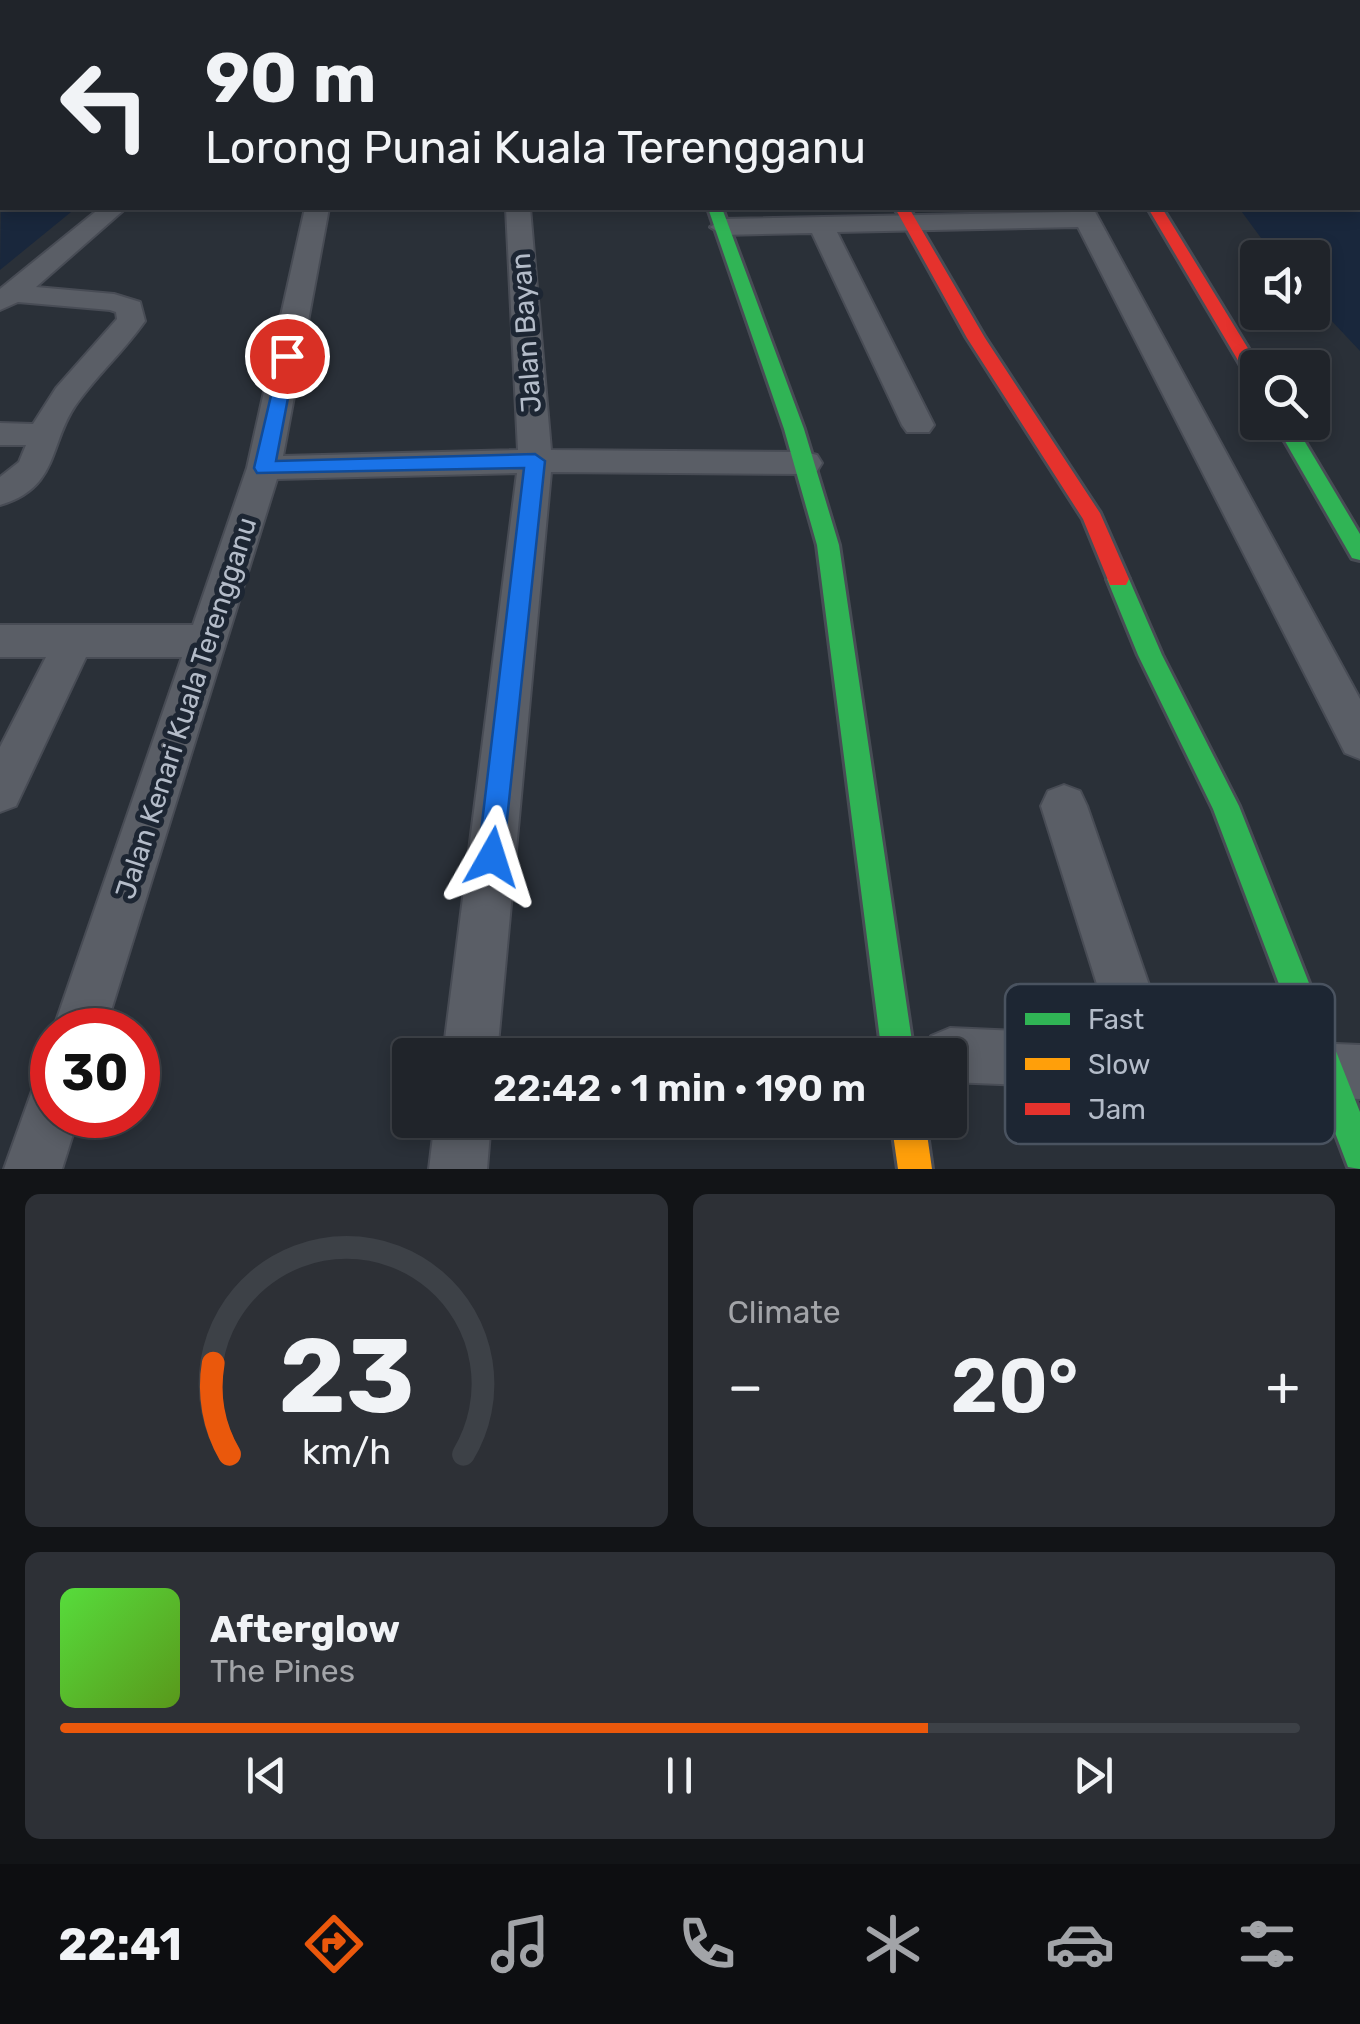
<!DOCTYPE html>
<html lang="en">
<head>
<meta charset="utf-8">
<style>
  body { margin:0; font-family:Rubik,sans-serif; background:#2d3036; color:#f1f3f6; height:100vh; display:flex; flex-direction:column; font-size:38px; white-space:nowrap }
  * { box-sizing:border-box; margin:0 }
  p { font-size:32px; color:#a2a4a8 }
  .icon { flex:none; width:55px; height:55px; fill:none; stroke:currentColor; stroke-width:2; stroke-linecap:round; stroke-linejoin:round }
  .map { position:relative; height:1169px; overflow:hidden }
  .panel { display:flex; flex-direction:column; gap:25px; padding:25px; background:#121417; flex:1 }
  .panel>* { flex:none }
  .hud { position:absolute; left:0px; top:0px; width:1360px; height:210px; box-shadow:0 5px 15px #0003,0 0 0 2px #3d4147; background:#20242a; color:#f1f3f6; overflow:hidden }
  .buttons { position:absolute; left:1240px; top:240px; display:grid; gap:20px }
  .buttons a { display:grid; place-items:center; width:90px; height:90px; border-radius:10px; background:#20242a; box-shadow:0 5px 15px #0003,0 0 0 2px #3d4147; font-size:50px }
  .speed { position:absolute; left:30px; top:1008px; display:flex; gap:20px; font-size:50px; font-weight:700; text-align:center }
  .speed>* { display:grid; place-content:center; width:130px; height:130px; border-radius:50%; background:#20242a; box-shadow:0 5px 15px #0003,0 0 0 2px #3d4147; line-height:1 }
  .speed .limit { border:15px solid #d22; background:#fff; color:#111 }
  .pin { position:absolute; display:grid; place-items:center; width:85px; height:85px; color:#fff; margin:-42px; border:5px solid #fff; border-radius:50%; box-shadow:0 2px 10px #0007 }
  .me { position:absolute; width:110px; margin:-55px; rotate:6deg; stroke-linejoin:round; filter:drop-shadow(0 0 8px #0008) }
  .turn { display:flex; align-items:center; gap:35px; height:210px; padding:0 40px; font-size:45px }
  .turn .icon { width:130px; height:130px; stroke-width:2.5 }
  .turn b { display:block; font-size:70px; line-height:85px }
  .big { font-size:75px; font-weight:600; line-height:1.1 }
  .panel .tile { flex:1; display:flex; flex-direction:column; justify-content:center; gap:15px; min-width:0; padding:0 35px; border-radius:15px; background:#2d3036 }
  .panel .dial { align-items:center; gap:0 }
  .dial svg { height:260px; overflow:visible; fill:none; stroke:#3d4147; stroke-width:7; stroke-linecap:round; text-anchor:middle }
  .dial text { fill:#f1f3f6; stroke:none }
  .song { display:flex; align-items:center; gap:30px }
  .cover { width:120px; height:120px; border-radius:15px; background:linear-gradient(135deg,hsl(110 70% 55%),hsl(90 70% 35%)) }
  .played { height:10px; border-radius:5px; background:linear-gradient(90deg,#ea580c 70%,#3d4147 70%) }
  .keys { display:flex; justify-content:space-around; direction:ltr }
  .heat { display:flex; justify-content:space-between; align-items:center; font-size:55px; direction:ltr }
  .panel .tiles { flex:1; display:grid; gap:25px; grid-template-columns:1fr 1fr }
  .tile:last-child { grid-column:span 2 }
  .trip { position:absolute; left:392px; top:1038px; width:575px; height:100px; border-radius:10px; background:#20242a; box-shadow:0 5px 15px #0003,0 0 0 2px #3d4147; font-weight:600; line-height:100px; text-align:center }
  .tab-bar { display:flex; height:160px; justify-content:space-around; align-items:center; background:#0d0e11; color:#a2a4a8 }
  .tab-bar .icon { width:70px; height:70px }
  .tab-bar .active { color:#ea580c }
  .tab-bar b { font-size:45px; color:#f1f3f6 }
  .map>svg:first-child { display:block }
  .water { fill:#19273c }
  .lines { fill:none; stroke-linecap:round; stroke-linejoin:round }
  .lane-casing { stroke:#484c55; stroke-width:5 }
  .street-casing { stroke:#484c55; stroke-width:4 }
  .fast-casing { stroke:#484c55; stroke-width:6 }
  .slow-casing { stroke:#484c55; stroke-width:6 }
  .jam-casing { stroke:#484c55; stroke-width:6 }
  .lane { fill:#5a5e66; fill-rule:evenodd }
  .street { fill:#5a5e66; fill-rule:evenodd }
  .fast { fill:#30b455; fill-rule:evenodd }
  .slow { fill:#ff9f0a; fill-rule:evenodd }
  .jam { fill:#e5322d; fill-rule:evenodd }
  .route { fill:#1a73e8; stroke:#114b97; stroke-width:2.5 }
  .labels { text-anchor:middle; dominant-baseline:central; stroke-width:10; stroke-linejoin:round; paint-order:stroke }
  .street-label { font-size:28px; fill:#b4bcc9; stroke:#1d2633 }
  .key { fill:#1d2633; stroke:#4a5360; stroke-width:2.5 }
  .key-label { font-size:28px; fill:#b4bcc9 }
</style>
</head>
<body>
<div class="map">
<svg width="1360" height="1169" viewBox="0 0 1360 1169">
  <rect width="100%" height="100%" fill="#2a3038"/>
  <g class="water">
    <path d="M1105,0h255v351l-47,-50 -1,-43 -37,-1 -36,-49h119v-206z"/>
    <path d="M2,129v79h74l-76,62z"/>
  </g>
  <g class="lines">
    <defs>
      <path id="lane" d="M593,0h46l2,2h-49z"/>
      <g id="street">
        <path d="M858,0h18l1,2h-17z"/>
        <path d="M972,0h18l1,2h-17z"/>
        <path d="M100,208h26l-90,79 78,7 26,8 5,19c-21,30 -49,55 -70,85 -26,38 -16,82 -75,99v-28l19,-15 7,-17h-26v-22l33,1 23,-36 61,-69 -1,-7 -6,-2 -92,-8 -18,8v-21z"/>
        <path d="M305,208h24l-46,248 235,-6 -12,-242h24l21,242 254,2 12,3 5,8 -5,8 -12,3 -254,-2 -54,583h-54l74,-582 -240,6 -172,551h-52l129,-373h-96l-70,149 -16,6v-65l46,-90h-46v-32h193l54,-157z"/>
        <path d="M1069,208h24l267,491v60l-15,-6 -267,-526 -241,5 97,193 -5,7h-22l-5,-7 -90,-192 -89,2 -13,-8 13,-8 348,-7z"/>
        <path d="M1064,785l16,6 7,15 80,231 193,8v54l-410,-17v-27h-27l8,-19 19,-8 163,7 -72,-229 7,-15z"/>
        <path d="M52,1083v32h27l-17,54h-58l28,-78z"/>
        <path d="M435,1120h56l-4,49h-58z"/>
      </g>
      <g id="fast">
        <path d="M631,0h10l1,2h-10z"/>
        <path d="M1055,0h10l1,2h-10z"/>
        <path d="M708,208h14l82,221 35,116 75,510h-32l-65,-510 -33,-116z"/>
        <path d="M1274,422h19l67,112v26l-8,-2z"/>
        <path d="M1118,570l11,9 33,76 77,151 121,306v57l-12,-2 -135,-358 -75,-154 -31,-76z"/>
      </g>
      <path id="slow" d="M891,1120h34l7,49h-34z"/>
      <g id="jam">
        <path d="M895,208h14l76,130 115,175 29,66 -3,6h-16l-27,-66 -116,-181z"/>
        <path d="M1148,208h14l98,160 -2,17 -9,-6z"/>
      </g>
    </defs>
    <use href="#lane" class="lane-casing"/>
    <use href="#street" class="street-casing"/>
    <use href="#fast" class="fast-casing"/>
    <use href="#slow" class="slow-casing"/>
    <use href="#jam" class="jam-casing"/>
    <use href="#lane" class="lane"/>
    <use href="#street" class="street"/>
    <use href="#fast" class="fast"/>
    <use href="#slow" class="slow"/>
    <use href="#jam" class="jam"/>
  </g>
  <path class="route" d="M281,353l15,3 -20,105 259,-7 10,7 -43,406 -10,4 -10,-4 -4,-10 46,-389 -267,5 -3,-5z"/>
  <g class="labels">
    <g class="street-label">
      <text transform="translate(526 333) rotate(-94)">Jalan Bayan</text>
      <text transform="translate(186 708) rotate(-72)">Jalan Kenari Kuala Terengganu</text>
    </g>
  </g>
  <rect x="1005" y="984" width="330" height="160" rx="15" class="key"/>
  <rect x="1025" y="1013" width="45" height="12" fill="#30b455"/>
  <rect x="1025" y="1058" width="45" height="12" fill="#ff9f0a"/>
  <rect x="1025" y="1103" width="45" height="12" fill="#e5322d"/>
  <g class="key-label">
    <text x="1088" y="1029">Fast</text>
    <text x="1088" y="1074">Slow</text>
    <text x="1088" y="1119">Jam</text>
  </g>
</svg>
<div class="buttons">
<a><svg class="icon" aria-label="sound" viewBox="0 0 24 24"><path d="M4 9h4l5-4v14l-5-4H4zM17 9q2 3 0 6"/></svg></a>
<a><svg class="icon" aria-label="search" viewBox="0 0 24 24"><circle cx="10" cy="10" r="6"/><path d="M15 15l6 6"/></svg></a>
</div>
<div class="speed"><div class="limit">30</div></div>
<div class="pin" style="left:287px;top:356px;background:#d93025"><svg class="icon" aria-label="arrive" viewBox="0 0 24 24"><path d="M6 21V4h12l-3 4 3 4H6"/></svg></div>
<svg class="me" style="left:492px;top:857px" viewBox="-20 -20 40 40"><path d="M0-17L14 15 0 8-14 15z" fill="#1a73e8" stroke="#fff" stroke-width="4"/></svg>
<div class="trip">22:42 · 1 min · 190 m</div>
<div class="hud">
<div class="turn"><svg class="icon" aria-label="left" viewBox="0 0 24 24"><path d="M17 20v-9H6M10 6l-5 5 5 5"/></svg><div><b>90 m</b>Lorong Punai Kuala Terengganu</div></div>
</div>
</div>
<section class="panel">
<div class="tiles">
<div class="tile dial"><svg viewBox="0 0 100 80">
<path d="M14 69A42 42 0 1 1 86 69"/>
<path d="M14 69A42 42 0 0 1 9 41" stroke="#ea580c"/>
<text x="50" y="56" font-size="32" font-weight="700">23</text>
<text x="50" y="72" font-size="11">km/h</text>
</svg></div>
<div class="tile"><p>Climate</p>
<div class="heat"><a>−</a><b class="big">20°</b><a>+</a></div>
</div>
<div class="tile">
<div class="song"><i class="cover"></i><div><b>Afterglow</b><p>The Pines</p></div></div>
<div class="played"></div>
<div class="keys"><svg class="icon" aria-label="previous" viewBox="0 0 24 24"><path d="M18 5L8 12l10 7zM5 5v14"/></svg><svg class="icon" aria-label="pause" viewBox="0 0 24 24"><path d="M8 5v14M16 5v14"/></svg><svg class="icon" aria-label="next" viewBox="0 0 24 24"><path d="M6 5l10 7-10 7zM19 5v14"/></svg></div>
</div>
</div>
</section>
<nav class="tab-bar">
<b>22:41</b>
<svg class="icon active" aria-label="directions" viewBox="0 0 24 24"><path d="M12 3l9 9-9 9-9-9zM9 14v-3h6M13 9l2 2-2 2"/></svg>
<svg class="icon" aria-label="music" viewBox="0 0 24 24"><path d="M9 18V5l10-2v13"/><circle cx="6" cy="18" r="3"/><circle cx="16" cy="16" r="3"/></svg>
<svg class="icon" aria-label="phone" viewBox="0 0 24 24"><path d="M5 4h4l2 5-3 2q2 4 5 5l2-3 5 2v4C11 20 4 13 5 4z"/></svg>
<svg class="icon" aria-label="climate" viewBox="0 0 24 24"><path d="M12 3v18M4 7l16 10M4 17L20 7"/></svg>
<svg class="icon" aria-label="car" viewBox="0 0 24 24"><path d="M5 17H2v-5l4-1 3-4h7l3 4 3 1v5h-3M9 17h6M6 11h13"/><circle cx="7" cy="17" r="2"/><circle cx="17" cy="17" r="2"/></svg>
<svg class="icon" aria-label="filters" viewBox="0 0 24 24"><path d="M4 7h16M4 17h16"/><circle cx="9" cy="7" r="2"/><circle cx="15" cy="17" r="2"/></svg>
</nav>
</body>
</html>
